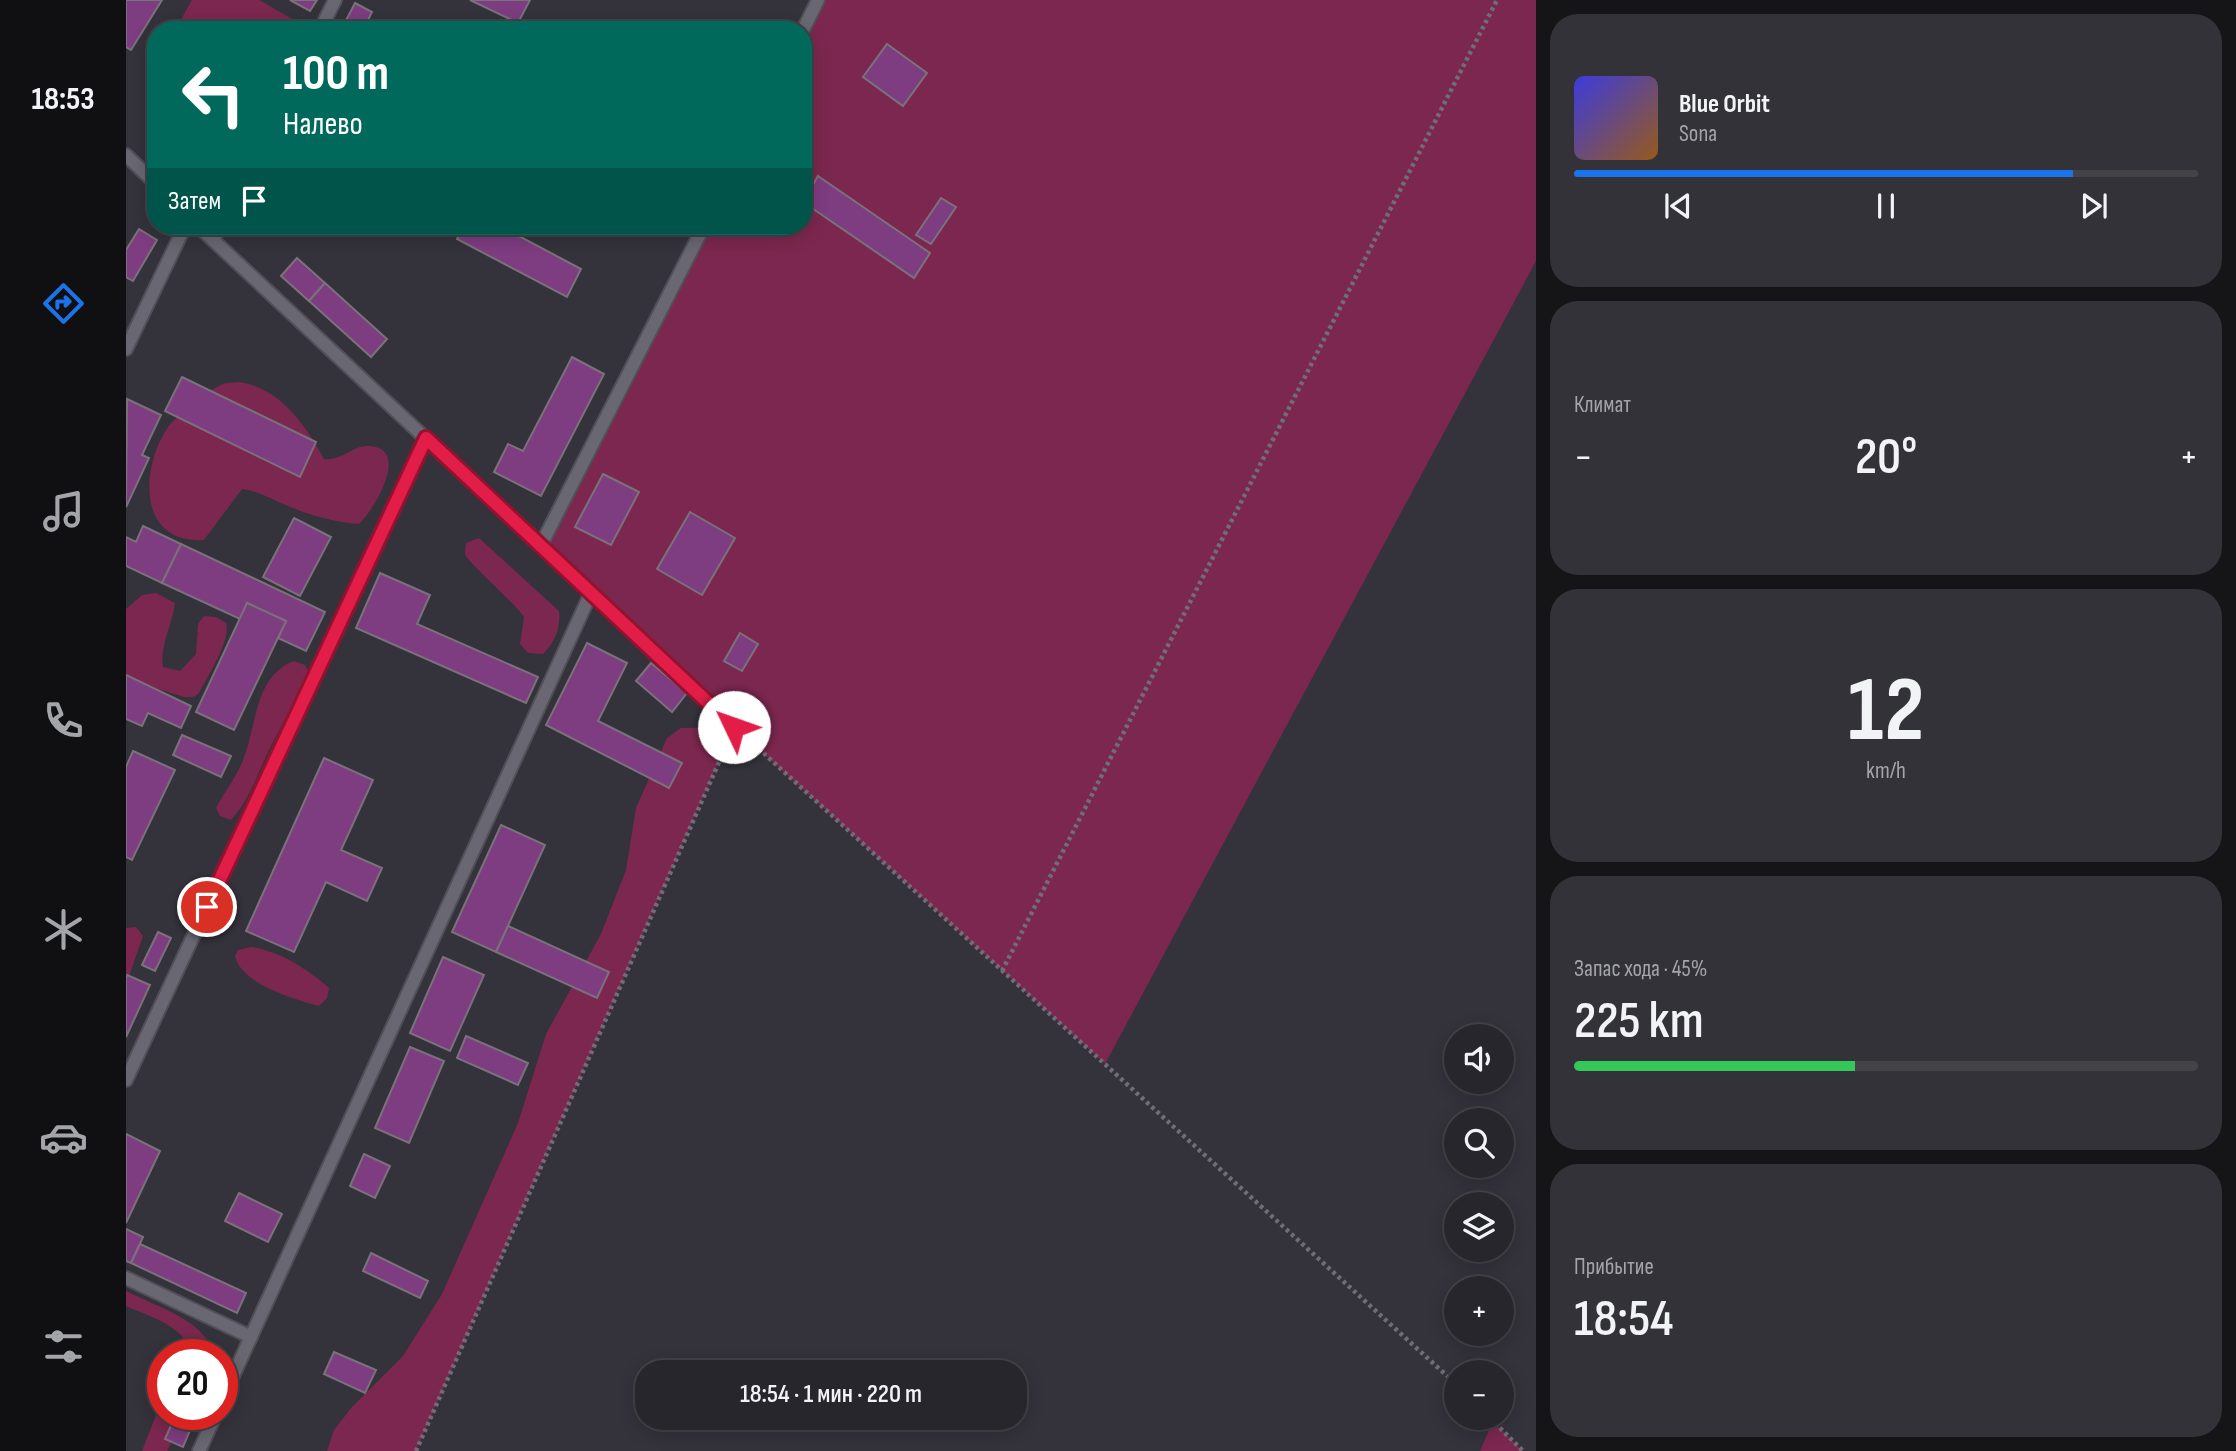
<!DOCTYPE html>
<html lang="ru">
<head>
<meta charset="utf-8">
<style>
  body { margin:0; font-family:"Sofia Sans Condensed",sans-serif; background:#333238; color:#f1f3f6; height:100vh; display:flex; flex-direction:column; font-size:26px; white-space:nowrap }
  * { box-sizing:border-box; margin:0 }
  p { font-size:23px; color:#a4a5a9 }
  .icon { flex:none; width:38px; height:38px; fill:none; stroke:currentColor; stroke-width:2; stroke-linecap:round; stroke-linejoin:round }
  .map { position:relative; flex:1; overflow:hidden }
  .sheet { display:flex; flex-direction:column; gap:14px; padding:14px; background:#151518; width:700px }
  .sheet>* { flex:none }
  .hud { position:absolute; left:21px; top:21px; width:665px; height:214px; border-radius:28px; box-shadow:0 4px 18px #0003,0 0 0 2px #434348; background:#00695c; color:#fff; overflow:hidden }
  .fabs { position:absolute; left:1318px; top:1024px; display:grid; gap:14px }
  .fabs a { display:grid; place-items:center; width:70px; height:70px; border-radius:50%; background:#27262c; box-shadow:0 4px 18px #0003,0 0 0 2px #434348; font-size:35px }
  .speed { position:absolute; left:21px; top:1339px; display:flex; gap:14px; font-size:35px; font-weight:700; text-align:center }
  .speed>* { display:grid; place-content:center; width:91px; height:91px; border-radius:50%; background:#27262c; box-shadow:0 4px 18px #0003,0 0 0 2px #434348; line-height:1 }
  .speed .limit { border:10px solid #d22; background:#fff; color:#111 }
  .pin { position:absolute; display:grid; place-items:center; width:60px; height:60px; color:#fff; margin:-30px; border:4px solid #fff; border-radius:50%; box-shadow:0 2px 7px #0007 }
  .me { position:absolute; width:77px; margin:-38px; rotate:312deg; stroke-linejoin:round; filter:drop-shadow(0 0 5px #0008) }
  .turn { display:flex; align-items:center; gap:24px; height:147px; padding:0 21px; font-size:32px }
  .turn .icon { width:91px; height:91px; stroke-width:2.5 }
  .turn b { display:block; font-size:49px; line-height:60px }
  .then { display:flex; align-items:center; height:66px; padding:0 21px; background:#0003; gap:14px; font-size:26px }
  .big { font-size:52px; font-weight:600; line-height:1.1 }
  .sheet .tile { flex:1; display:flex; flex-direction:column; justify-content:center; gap:10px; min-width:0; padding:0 24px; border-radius:28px; background:#333238 }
  .sheet .dial { align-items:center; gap:0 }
  .dial b { font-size:91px; line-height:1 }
  .song { display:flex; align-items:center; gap:21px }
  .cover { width:84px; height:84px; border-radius:10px; background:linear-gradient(135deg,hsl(240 70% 55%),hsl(30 70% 35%)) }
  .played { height:7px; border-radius:4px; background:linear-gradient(90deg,#1a73e8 80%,#434348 80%) }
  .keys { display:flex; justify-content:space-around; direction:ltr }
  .heat { display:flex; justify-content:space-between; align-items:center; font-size:38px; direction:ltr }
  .charge { height:10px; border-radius:5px; background:linear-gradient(90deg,#34c759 45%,#434348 0) }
  .trip { position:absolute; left:509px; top:1360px; width:392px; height:70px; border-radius:28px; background:#27262c; box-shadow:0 4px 18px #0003,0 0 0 2px #434348; font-weight:600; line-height:70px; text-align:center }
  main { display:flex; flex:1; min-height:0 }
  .dock { display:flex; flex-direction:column; width:126px; justify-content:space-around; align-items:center; background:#100f12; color:#a4a5a9 }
  .dock .icon { width:49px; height:49px }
  .dock .selected { color:#1a73e8 }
  .dock b { font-size:32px; color:#f1f3f6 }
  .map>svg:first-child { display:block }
  .green { fill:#7c274f }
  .building { fill:#7e3c81; stroke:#7a727a; stroke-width:2 }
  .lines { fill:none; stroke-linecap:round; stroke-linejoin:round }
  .service-casing { stroke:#514f57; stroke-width:16 }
  .path { stroke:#6f6e76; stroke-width:4.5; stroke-dasharray:3.5 3.5; stroke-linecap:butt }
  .service { stroke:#696771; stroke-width:12 }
  .route-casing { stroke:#92132f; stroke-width:18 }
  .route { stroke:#e11d48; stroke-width:12 }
</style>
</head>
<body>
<main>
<nav class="dock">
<b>18:53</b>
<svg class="icon selected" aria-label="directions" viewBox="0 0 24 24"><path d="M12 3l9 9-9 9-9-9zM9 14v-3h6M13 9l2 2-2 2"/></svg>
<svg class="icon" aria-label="music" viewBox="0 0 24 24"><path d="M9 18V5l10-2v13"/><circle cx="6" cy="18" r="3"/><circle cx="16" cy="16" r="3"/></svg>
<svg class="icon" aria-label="phone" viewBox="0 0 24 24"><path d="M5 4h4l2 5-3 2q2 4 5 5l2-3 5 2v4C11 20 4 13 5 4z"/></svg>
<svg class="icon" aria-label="climate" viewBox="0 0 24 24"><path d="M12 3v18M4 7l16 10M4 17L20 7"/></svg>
<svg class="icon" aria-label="car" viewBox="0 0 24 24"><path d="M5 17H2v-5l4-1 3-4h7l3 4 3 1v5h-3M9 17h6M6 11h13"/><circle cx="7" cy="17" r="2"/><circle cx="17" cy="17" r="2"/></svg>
<svg class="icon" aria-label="filters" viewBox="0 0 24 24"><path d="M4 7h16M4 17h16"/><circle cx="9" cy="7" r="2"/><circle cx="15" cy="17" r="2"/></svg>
</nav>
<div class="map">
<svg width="1410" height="1451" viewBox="0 0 1410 1451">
  <rect width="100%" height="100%" fill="#34323b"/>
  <g class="green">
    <path d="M66,0h67l42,24 -3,6h-123z"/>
    <path d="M692,0h718v261l-431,803 -371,-337 -318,724h-89l7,-21 18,-23 51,-51 39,-62 76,-171 28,-89 55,-100 25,-64 10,-62 31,-70 14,-10 53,-1 -193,-182 163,-319h99v-196z"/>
    <path d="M113,382c41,6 66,42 85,77 17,2 27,-12 42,-13 47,-1 9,63 -7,78 -25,-2 -47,-8 -71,-18 -16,-6 -29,-15 -46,-17l-38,51c-67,4 -64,-72 -36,-113 5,-8 45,-40 55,-43 4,-2 11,-1 16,-2z"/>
    <path d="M353,538l80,73c2,17 -4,31 -16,43l-15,-1 -8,-9 4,-27c-9,-14 -57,-55 -59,-63 0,-1 1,-10 1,-11z"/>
    <path d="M30,593l19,10c-3,23 -15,41 -12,64l17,4 16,-17 2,-30 6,-8 12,1 10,6c6,15 -19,54 -27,70l-5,4h-10l-58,-18v-70l16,-14z"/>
    <path d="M168,661l11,4 4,8c-10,24 -24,45 -36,69 -14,26 -22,57 -42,78l-11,-4 -4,-8c9,-17 20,-30 27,-48 14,-34 11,-84 51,-99z"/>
    <path d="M10,927l7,9 -17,49v-57z"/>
    <path d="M125,947c28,4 57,22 78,41l-2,10 -8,8c-25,-7 -78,-22 -84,-50l3,-6z"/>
    <path d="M0,1291c29,15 79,29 88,63h-30l4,-11c-17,-22 -38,-26 -62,-37z"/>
    <path d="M37,1397v17h24l-20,37h-25z"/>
    <path d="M1367,1421l30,30h-43z"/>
  </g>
  <g class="building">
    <path d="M0,0h36l-31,50 -5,-3z"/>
    <path d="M164,0h27l-7,11z"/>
    <path d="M344,0h60l-12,23z"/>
    <path d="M229,3l17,9 -9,18h-22z"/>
    <path d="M761,44l40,29 -24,33 -40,-29z"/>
    <path d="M692,176l112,77 -16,25 -111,-76z"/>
    <path d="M815,198l15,9 -25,37 -15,-9z"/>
    <path d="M337,226h37l81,43 -14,28 -110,-58z"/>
    <path d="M13,229l18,11 -24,41 -7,-4v-27z"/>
    <path d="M171,258l28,25 -16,18 -28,-25z"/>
    <path d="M199,283l62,56 -16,18 -62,-56z"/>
    <path d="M446,357l32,17 -63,122 -47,-24 14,-28 15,7z"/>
    <path d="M56,377l134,65 -16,35 -135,-66z"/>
    <path d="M1,399l34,16 -19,40 7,3 -23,49z"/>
    <path d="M477,474l36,18 -28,53 -36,-18z"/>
    <path d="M564,512l45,26 -33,57 -45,-26z"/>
    <path d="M168,518l37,19 -31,59 -37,-19z"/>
    <path d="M17,526l38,18 -19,39 -36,-17v-29l10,5z"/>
    <path d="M55,544l144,68 -19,39 -28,-13 8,-17 -39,-18 -7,16 -78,-36z"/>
    <path d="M254,573l50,22 -13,29 121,53 -12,26 -170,-75z"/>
    <path d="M121,603l39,18 -52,109 -38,-18z"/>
    <path d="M614,633l18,11 -16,27 -18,-10z"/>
    <path d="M461,643l40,20 -29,58 84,42 -13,25 -123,-63z"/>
    <path d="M525,663l36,30 -15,19 -36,-31z"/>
    <path d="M0,675l65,31 -10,22 -33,-15 -6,13 -16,-7z"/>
    <path d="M56,735l49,21 -10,21 -48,-22z"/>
    <path d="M7,751l42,19 -43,90 -6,-3v-90z"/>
    <path d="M198,758l49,22 -32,70 41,18 -15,33 -41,-19 -32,70 -48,-21z"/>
    <path d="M375,825l44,20 -49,107 -44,-20z"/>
    <path d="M382,926l101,46 -12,26 -101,-46z"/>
    <path d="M32,932l13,6 -16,33 -13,-6z"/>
    <path d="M317,957l41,18 -34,76 -40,-18z"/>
    <path d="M1,975l23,10 -24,52v-60z"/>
    <path d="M340,1036l62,27 -10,22 -61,-27z"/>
    <path d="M284,1047l34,14 -35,82 -34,-15z"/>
    <path d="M0,1134l34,17 -34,72z"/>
    <path d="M238,1154l26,12 -15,32 -25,-12z"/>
    <path d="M113,1193l43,21 -14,28 -43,-21z"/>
    <path d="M0,1229l17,8 -12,26 -5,-2z"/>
    <path d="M14,1244l106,49 -9,20 -106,-50z"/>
    <path d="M245,1253l57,28 -8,17 -57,-27z"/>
    <path d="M208,1352l42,18 -11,23 -41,-19z"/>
    <path d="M50,1414h21l-14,33 -18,-8z"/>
  </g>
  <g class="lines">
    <defs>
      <g id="service">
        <path d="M194,30l15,-30"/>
        <path d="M677,30l15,-30"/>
        <path d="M0,155l30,29"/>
        <path d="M72,226l537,501"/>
        <path d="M87,240l7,-14"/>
        <path d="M0,349l59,-123"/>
        <path d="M415,545l163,-319"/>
        <path d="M0,1080l300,-642"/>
        <path d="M0,1278l125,59"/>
        <path d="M96,1400l368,-805"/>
        <path d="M73,1451l17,-37"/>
      </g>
    </defs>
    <use href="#service" class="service-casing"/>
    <g class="path">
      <path d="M622,739l708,645"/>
      <path d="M876,971l495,-971"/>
      <path d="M1364,1418l33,33"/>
      <path d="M290,1451l311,-707"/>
    </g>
    <use href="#service" class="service"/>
  </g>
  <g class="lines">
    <defs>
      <path id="route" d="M81,907l219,-469 308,289"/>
    </defs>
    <use href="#route" class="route-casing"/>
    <use href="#route" class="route"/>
  </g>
</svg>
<div class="fabs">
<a><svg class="icon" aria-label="sound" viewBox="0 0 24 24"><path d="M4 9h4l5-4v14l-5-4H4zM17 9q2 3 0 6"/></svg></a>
<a><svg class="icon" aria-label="search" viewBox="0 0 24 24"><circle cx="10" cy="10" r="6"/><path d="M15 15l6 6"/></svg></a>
<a><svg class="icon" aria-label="layers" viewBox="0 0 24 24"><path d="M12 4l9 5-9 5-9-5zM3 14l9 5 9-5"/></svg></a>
<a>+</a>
<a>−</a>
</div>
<div class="speed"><div class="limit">20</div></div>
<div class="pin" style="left:81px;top:907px;background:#d93025"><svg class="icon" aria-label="arrive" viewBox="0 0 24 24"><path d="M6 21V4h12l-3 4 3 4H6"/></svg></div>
<svg class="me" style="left:608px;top:727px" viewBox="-20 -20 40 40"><circle r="19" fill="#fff"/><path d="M0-13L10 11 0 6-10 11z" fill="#e11d48"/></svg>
<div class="trip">18:54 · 1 мин · 220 m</div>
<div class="hud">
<div class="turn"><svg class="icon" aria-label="left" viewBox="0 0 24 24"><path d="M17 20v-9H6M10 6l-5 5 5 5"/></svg><div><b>100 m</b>Налево</div></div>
<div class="then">Затем<svg class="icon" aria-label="arrive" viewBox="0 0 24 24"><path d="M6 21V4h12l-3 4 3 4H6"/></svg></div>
</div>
</div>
<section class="sheet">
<div class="tile">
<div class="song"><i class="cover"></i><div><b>Blue Orbit</b><p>Sona</p></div></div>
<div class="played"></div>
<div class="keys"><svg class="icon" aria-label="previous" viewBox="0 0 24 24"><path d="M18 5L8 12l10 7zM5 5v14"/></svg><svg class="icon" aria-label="pause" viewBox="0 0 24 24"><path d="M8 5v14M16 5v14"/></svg><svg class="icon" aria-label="next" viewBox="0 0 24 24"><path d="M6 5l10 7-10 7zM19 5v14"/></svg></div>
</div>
<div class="tile"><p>Климат</p>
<div class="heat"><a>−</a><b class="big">20°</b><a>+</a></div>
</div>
<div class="tile dial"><b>12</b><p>km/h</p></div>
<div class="tile"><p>Запас хода · 45%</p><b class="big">225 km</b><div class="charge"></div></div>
<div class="tile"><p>Прибытие</p><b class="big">18:54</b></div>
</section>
</main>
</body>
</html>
